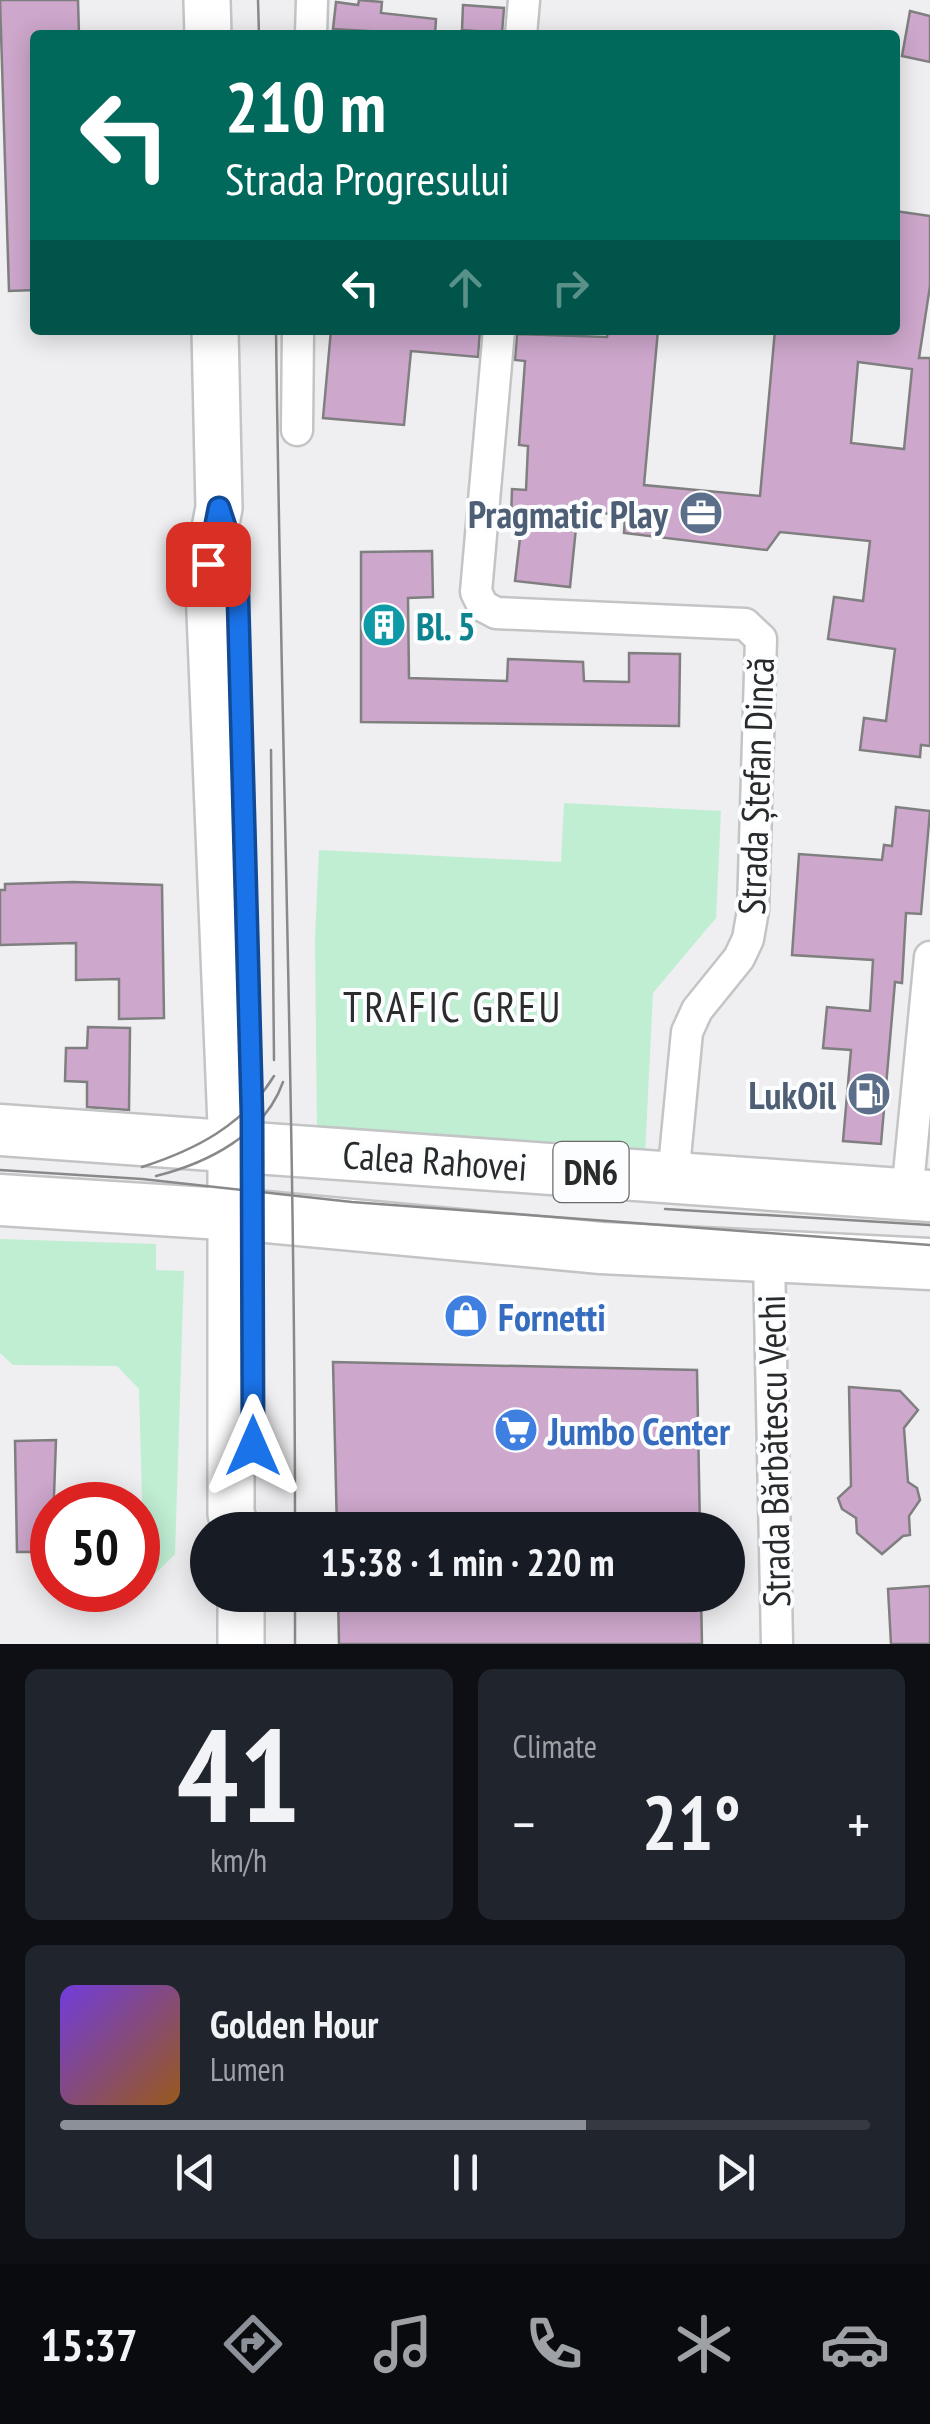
<!DOCTYPE html>
<html lang="en">
<head>
<meta charset="utf-8">
<style>
  body { margin:0; font-family:"PT Sans Narrow",sans-serif; background:#20242c; color:#f1f3f6; height:100vh; display:flex; flex-direction:column; font-size:38px; white-space:nowrap }
  * { box-sizing:border-box; margin:0 }
  p { font-size:32px; color:#9ea1a6 }
  .icon { flex:none; width:55px; height:55px; fill:none; stroke:currentColor; stroke-width:2; stroke-linecap:round; stroke-linejoin:round }
  .map { position:relative; height:1644px; overflow:hidden }
  .panel { display:flex; flex-direction:column; gap:25px; padding:25px; background:#0d0f14; flex:1 }
  .panel>* { flex:none }
  .top-card { position:absolute; left:30px; top:30px; width:870px; height:305px; border-radius:10px; box-shadow:0 5px 25px #0003; background:#00695c; color:#fff; overflow:hidden }
  .speed { position:absolute; left:30px; top:1482px; display:flex; gap:20px; font-size:50px; font-weight:700; text-align:center }
  .speed>* { display:grid; place-content:center; width:130px; height:130px; border-radius:50%; background:#171b24; box-shadow:0 5px 25px #0003; line-height:1 }
  .speed .limit { border:15px solid #d22; background:#fff; color:#111 }
  .pin { position:absolute; display:grid; place-items:center; width:85px; height:85px; color:#fff; margin:-42px; border-radius:20px; box-shadow:0 5px 15px #0006 }
  .me { position:absolute; width:110px; margin:-55px; rotate:0deg; stroke-linejoin:round; filter:drop-shadow(0 0 8px #0008) }
  .turn { display:flex; align-items:center; gap:35px; height:210px; padding:0 30px; font-size:45px }
  .turn .icon { width:130px; height:130px; stroke-width:2.5 }
  .turn b { display:block; font-size:70px; line-height:85px }
  .lanes { display:flex; align-items:center; height:95px; padding:0 30px; background:#0003; justify-content:center; gap:50px; direction:ltr }
  .lanes .off { opacity:.35 }
  .big { font-size:75px; font-weight:600; line-height:1.1 }
  .panel .tile { flex:1; display:flex; flex-direction:column; justify-content:center; gap:15px; min-width:0; padding:0 35px; border-radius:15px; background:#20242c }
  .panel .dial { align-items:center; gap:0 }
  .dial b { font-size:130px; line-height:1 }
  .song { display:flex; align-items:center; gap:30px }
  .cover { width:120px; height:120px; border-radius:15px; background:linear-gradient(135deg,hsl(260 70% 55%),hsl(30 70% 35%)) }
  .played { height:10px; border-radius:5px; background:linear-gradient(90deg,#8c9099 65%,#363941 65%) }
  .keys { display:flex; justify-content:space-around; direction:ltr }
  .heat { display:flex; justify-content:space-between; align-items:center; font-size:55px; direction:ltr }
  .panel .tiles { flex:1; display:grid; gap:25px; grid-template-columns:1fr 1fr }
  .tile:last-child { grid-column:span 2 }
  .trip { position:absolute; left:190px; top:1512px; width:555px; height:100px; border-radius:50px; background:#171b24; box-shadow:0 5px 25px #0003; font-weight:600; line-height:100px; text-align:center }
  .tabs { display:flex; height:160px; justify-content:space-around; align-items:center; background:#090b0e; color:#9ea1a6 }
  .tabs .icon { width:70px; height:70px }
  .tabs .current { color:#8c9099 }
  .tabs b { font-size:45px; color:#f1f3f6 }
  .map>svg:first-child { display:block }
  .green { fill:#bfeed3 }
  .building { fill:#cda7cc; stroke:#807f80; stroke-width:2.5; fill-rule:evenodd }
  .lines { fill:none; stroke-linecap:round; stroke-linejoin:round }
  .minor-casing { stroke:#c3c4c5; stroke-width:35 }
  .secondary-casing { stroke:#c3c4c5; stroke-width:50 }
  .primary-casing { stroke:#c3c4c5; stroke-width:55 }
  .minor { stroke:#fff; stroke-width:30 }
  .secondary { stroke:#fff; stroke-width:45 }
  .primary { stroke:#fff; stroke-width:50 }
  .tram { stroke:#89898a; stroke-width:2.5 }
  .route-casing { stroke:#114b97; stroke-width:25 }
  .route { stroke:#1a73e8; stroke-width:18 }
  .labels { text-anchor:middle; dominant-baseline:central; stroke-width:8; stroke-linejoin:round; paint-order:stroke }
  .shield { fill:#fcfdfe; stroke:#68696a; stroke-width:2.5 }
  .shield-label { font-size:35px; font-weight:bold; fill:#292a2a }
  .service-label { font-size:38px; font-weight:bold; fill:#4e5e75; stroke:#fcfdfe; text-anchor:end }
  .culture-label { font-size:38px; font-weight:bold; fill:#0d838f; stroke:#fcfdfe; text-anchor:start }
  .street-label { font-size:38px; fill:#292a2a; stroke:#fcfdfe }
  .shop-label { font-size:38px; font-weight:bold; fill:#366cbe; stroke:#fcfdfe; text-anchor:start }
  .quarter-label { font-size:42px; letter-spacing:2.5px; fill:#2c2c2d; stroke:#fcfdfe }
</style>
</head>
<body>
<div class="map">
<svg width="930" height="1644" viewBox="0 0 930 1644">
  <rect width="100%" height="100%" fill="#efeff1"/>
  <g class="green">
    <path d="M564,803l157,8 -5,107 -63,75 -8,162 -328,-20 -2,-197 4,-88 242,12z"/>
    <path d="M0,1239l156,5v26l28,1 -9,283 -21,21 -10,-6 -5,-180 -22,-23 -104,-1 -13,-12z"/>
  </g>
  <g class="building">
    <path d="M0,0h78l1,35h-44v255l-26,1z"/>
    <path d="M359,0l23,2 -1,11 55,6 -1,16 -102,-6 3,-27 22,3z"/>
    <path d="M463,5l41,3 -2,25 -40,-3z"/>
    <path d="M910,11l20,5v46l-28,-6z"/>
    <path d="M895,211l35,5v70l-11,72h11v388l-9,-1 -1,12 -60,-7 4,-32 22,3 9,-72 -67,-10 6,-42 29,4 7,-60 -90,-9 -13,18 -143,-17 1,-16 -47,-9 -8,79 -55,-6 7,-60 -11,-1 1,-31 14,1 2,-44 -9,-1 6,-84 -10,-1 2,-26 90,3 1,-7h50l-14,155 116,11 15,-166h120zM858,362l54,7 -8,80 -53,-6z"/>
    <path d="M331,330l149,1 -2,26 -67,-6 -7,74 -81,-7z"/>
    <path d="M432,551l1,46 -25,1 1,80 98,3 1,-22 75,3 1,19 45,1v-29l51,1 -1,72 -318,-4v-170z"/>
    <path d="M896,807l34,4 -9,103 -15,-1 -4,70 -7,-1 -14,162 -38,-3 8,-91 -28,-2 4,-41 43,4 3,-51 -81,-5 7,-101 83,6 2,-15 8,1z"/>
    <path d="M73,882l89,3 2,133 -45,1v-40l-43,1v-37l-76,2v-55h5v-6z"/>
    <path d="M88,1027l42,1 -1,82 -42,-3v-25l-22,-1 1,-33h21z"/>
    <path d="M333,1362l364,8 3,160h-363z"/>
    <path d="M849,1387l51,4 18,19 -14,18 4,54 9,6 3,12 -11,16 1,19 -7,1 -21,18 -25,-21 -1,-15 -14,-9 -4,-11 13,-12z"/>
    <path d="M56,1440l-4,112h-35l-2,-111z"/>
    <path d="M930,1586v58h-39l-3,-55z"/>
    <path d="M338,1595h363l1,49h-363z"/>
  </g>
  <g class="lines">
    <defs>
      <g id="minor">
        <path d="M311,35l1,-35"/>
        <path d="M521,35l3,-35"/>
        <path d="M499,330l-23,262 7,14 13,7 249,11 16,15 -8,271 -5,29 -9,19 -42,52 -10,22 -14,146"/>
        <path d="M297,430l1,-100"/>
        <path d="M907,1195l23,-238"/>
        <path d="M769,1259l8,385"/>
      </g>
      <g id="secondary">
        <path d="M207,0l1,35"/>
        <path d="M215,330l4,178 -11,56 23,561v389l6,16"/>
        <path d="M241,1644v-49"/>
      </g>
      <g id="primary">
        <path d="M0,1130l930,66"/>
        <path d="M0,1200l254,16 347,32 329,16"/>
      </g>
    </defs>
    <use href="#minor" class="minor-casing"/>
    <use href="#secondary" class="secondary-casing"/>
    <use href="#primary" class="primary-casing"/>
    <use href="#minor" class="minor"/>
    <use href="#secondary" class="secondary"/>
    <use href="#primary" class="primary"/>
    <g class="tram">
      <path d="M258,0l1,35"/>
      <path d="M276,330c5,400 19,800 19,1200"/>
      <path d="M271,750l3,310"/>
      <path d="M142,1167c53,-17 102,-42 132,-91"/>
      <path d="M0,1170l142,9 210,23 578,43"/>
      <path d="M156,1176c52,-13 109,-42 127,-94"/>
      <path d="M665,1209l265,16"/>
      <path d="M295,1595v49"/>
    </g>
  </g>
  <g class="lines">
    <defs>
      <path id="route" d="M208,564l11,-56 18,55 15,553 1,330"/>
    </defs>
    <use href="#route" class="route-casing"/>
    <use href="#route" class="route"/>
  </g>
  <defs>
    <symbol id="office-disc" viewBox="-11 -11 22 22"><circle r="9.5" fill="#5c6f8a" stroke="#fcfdfe"/><path d="M-6-3h4V-5.5h4V-3h4V5H-6ZM-1-4.5V-3h2v-1.5ZM-6 0V1H6V0Z" fill="#fff"/></symbol>
    <symbol id="building-disc" viewBox="-11 -11 22 22"><circle r="9.5" fill="#0f9aa8" stroke="#fcfdfe"/><path d="M-4-6H4V6H1V3H-1V6H-4ZM-2.5-4.3h1.7v1.8h-1.7ZM.8-4.3h1.7v1.8H.8ZM-2.5-1h1.7V.8h-1.7ZM.8-1h1.7V.8H.8Z" fill="#fff"/></symbol>
    <symbol id="fuel-disc" viewBox="-11 -11 22 22"><circle r="9.5" fill="#5c6f8a" stroke="#fcfdfe"/><path d="M-5.5-6h7V0h2V4h1.3V-2.5L3-4.5l.8-.8L6-3V5H2.5V1h-1V6h-7ZM-4.2-4.7v3.2H.2V-4.7Z" fill="#fff"/></symbol>
    <symbol id="shop-disc" viewBox="-11 -11 22 22"><circle r="9.5" fill="#3f7fe0" stroke="#fcfdfe"/><path d="M-5-2.5h2.3a2.7 3.5 0 0 1 5.4 0H5L5.5 6h-11ZM-1.5-2.5h3a1.5 2.3 0 0 0-3 0Z" fill="#fff"/></symbol>
    <symbol id="supermarket-disc" viewBox="-11 -11 22 22"><circle r="9.5" fill="#3f7fe0" stroke="#fcfdfe"/><path d="M-6-5.5h2.5l.6 2H6L4.5 2H-2.5L-4.4-4H-6ZM-1.5 3.2a1.3 1.3 0 1 0 .1 0ZM3 3.2a1.3 1.3 0 1 0 .1 0Z" fill="#fff"/></symbol>
  </defs>
  <g fill-rule="evenodd">
    <use href="#office-disc" x="676" y="488" width="50" height="50"/>
    <use href="#building-disc" x="359" y="600" width="50" height="50"/>
    <use href="#fuel-disc" x="844" y="1069" width="50" height="50"/>
    <use href="#shop-disc" x="441" y="1291" width="50" height="50"/>
    <use href="#supermarket-disc" x="491" y="1405" width="50" height="50"/>
  </g>
  <g class="labels">
    <rect class="shield" x="553.5" y="1142" width="75" height="60" rx="8"/>
    <g class="shield-label">
      <text x="591" y="1172">DN6</text>
    </g>
    <g class="service-label">
      <text x="668" y="513">Pragmatic Play</text>
      <text x="836" y="1094">LukOil</text>
    </g>
    <g class="culture-label">
      <text x="416" y="625">Bl. 5</text>
    </g>
    <g class="street-label">
      <text transform="translate(755 786) rotate(-88)">Strada Ștefan Dincă</text>
      <text transform="translate(435 1160) rotate(4)">Calea Rahovei</text>
      <text transform="translate(773 1451) rotate(-91)">Strada Bărbătescu Vechi</text>
    </g>
    <g class="shop-label">
      <text x="498" y="1316">Fornetti</text>
      <text x="548" y="1430">Jumbo Center</text>
    </g>
    <g class="quarter-label">
      <text x="453" y="1006">TRAFIC GREU</text>
    </g>
  </g>
</svg>
<div class="speed"><div class="limit">50</div></div>
<div class="pin" style="left:208px;top:564px;background:#d93025"><svg class="icon" aria-label="arrive" viewBox="0 0 24 24"><path d="M6 21V4h12l-3 4 3 4H6"/></svg></div>
<svg class="me" style="left:253px;top:1446px" viewBox="-20 -20 40 40"><path d="M0-17L14 15 0 8-14 15z" fill="#1a73e8" stroke="#fff" stroke-width="4"/></svg>
<div class="trip">15:38 · 1 min · 220 m</div>
<div class="top-card">
<div class="turn"><svg class="icon" aria-label="left" viewBox="0 0 24 24"><path d="M17 20v-9H6M10 6l-5 5 5 5"/></svg><div><b>210 m</b>Strada Progresului</div></div>
<div class="lanes"><svg class="icon" aria-label="left" viewBox="0 0 24 24"><path d="M17 20v-9H6M10 6l-5 5 5 5"/></svg><svg class="icon off" aria-label="ahead" viewBox="0 0 24 24"><path d="M12 20V5M6 11l6-6 6 6"/></svg><svg class="icon off" aria-label="right" viewBox="0 0 24 24"><path d="M7 20v-9h11M14 6l5 5-5 5"/></svg></div>
</div>
</div>
<section class="panel">
<div class="tiles">
<div class="tile dial"><b>41</b><p>km/h</p></div>
<div class="tile"><p>Climate</p>
<div class="heat"><a>−</a><b class="big">21°</b><a>+</a></div>
</div>
<div class="tile">
<div class="song"><i class="cover"></i><div><b>Golden Hour</b><p>Lumen</p></div></div>
<div class="played"></div>
<div class="keys"><svg class="icon" aria-label="previous" viewBox="0 0 24 24"><path d="M18 5L8 12l10 7zM5 5v14"/></svg><svg class="icon" aria-label="pause" viewBox="0 0 24 24"><path d="M8 5v14M16 5v14"/></svg><svg class="icon" aria-label="next" viewBox="0 0 24 24"><path d="M6 5l10 7-10 7zM19 5v14"/></svg></div>
</div>
</div>
</section>
<nav class="tabs">
<b>15:37</b>
<svg class="icon current" aria-label="directions" viewBox="0 0 24 24"><path d="M12 3l9 9-9 9-9-9zM9 14v-3h6M13 9l2 2-2 2"/></svg>
<svg class="icon" aria-label="music" viewBox="0 0 24 24"><path d="M9 18V5l10-2v13"/><circle cx="6" cy="18" r="3"/><circle cx="16" cy="16" r="3"/></svg>
<svg class="icon" aria-label="phone" viewBox="0 0 24 24"><path d="M5 4h4l2 5-3 2q2 4 5 5l2-3 5 2v4C11 20 4 13 5 4z"/></svg>
<svg class="icon" aria-label="climate" viewBox="0 0 24 24"><path d="M12 3v18M4 7l16 10M4 17L20 7"/></svg>
<svg class="icon" aria-label="car" viewBox="0 0 24 24"><path d="M5 17H2v-5l4-1 3-4h7l3 4 3 1v5h-3M9 17h6M6 11h13"/><circle cx="7" cy="17" r="2"/><circle cx="17" cy="17" r="2"/></svg>
</nav>
</body>
</html>
